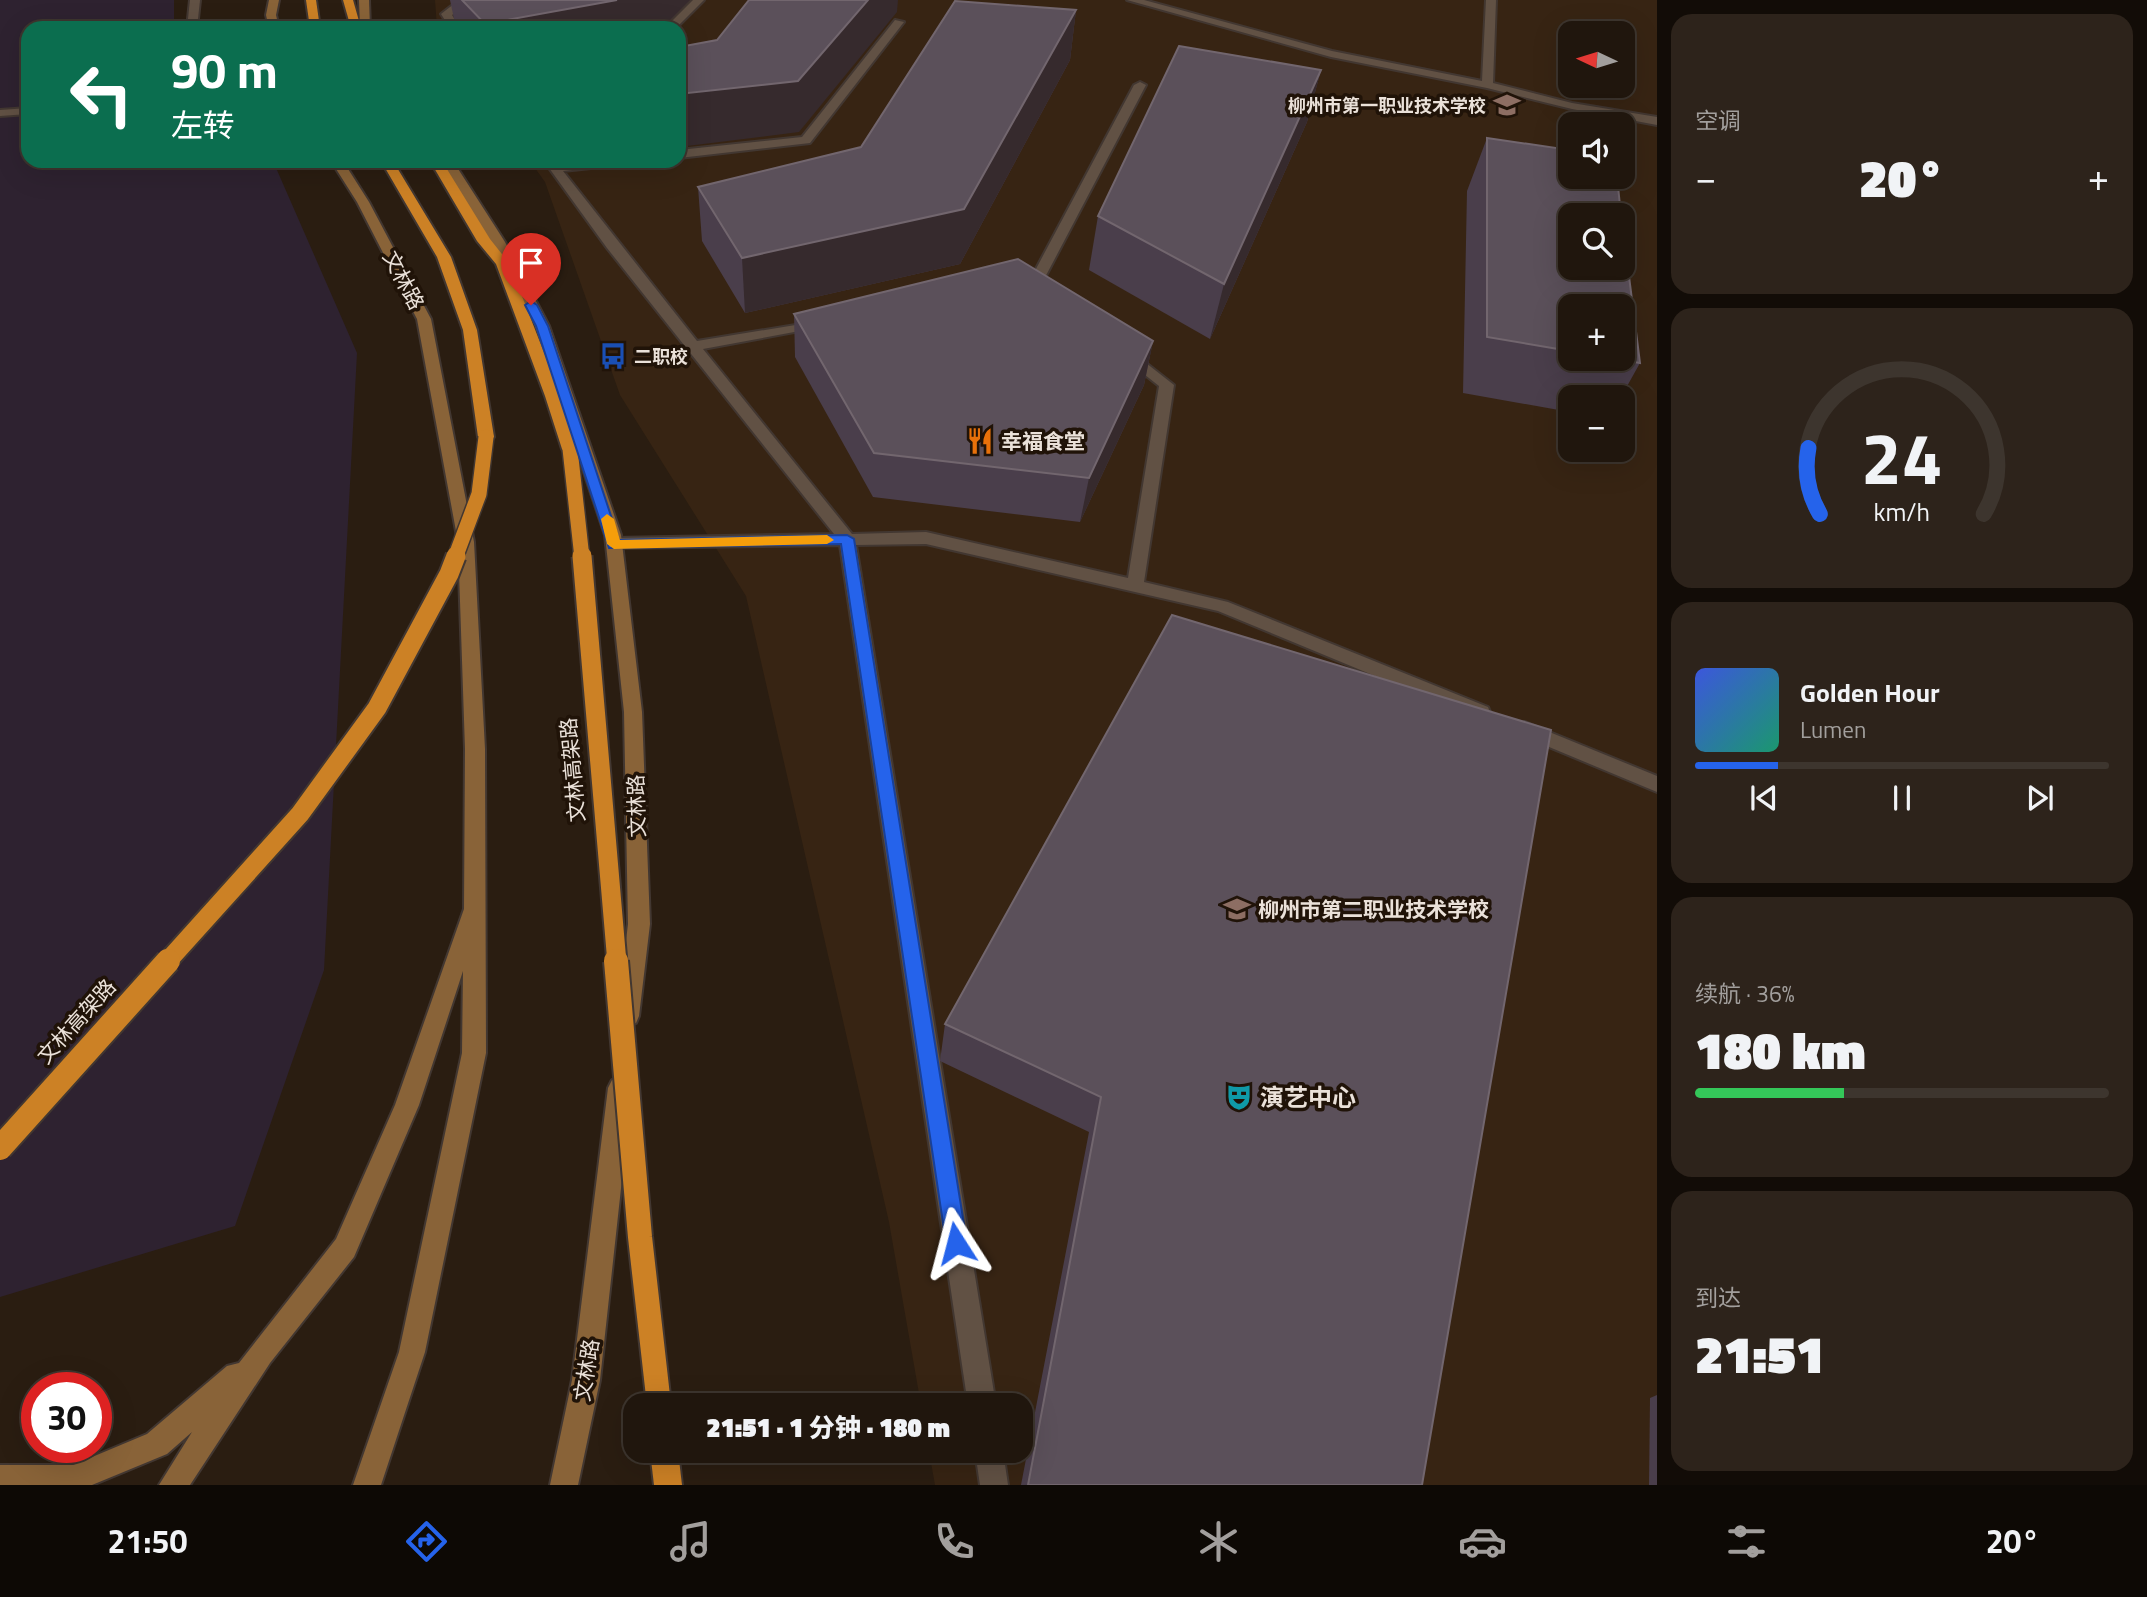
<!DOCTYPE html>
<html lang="zh">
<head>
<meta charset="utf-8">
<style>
  body { margin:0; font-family:"Titillium Web","Noto Sans SC",sans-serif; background:#2d231b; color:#f1f3f6; height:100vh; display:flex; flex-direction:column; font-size:26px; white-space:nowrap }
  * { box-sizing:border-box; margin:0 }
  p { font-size:23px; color:#a29f9d }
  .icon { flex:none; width:38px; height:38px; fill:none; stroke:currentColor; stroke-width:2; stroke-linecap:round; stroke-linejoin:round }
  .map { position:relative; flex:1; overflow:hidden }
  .details { display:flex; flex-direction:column; gap:14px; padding:14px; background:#120c07; width:490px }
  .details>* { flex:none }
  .banner { position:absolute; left:21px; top:21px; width:665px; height:147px; border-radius:21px; box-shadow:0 7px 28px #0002,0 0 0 2px #3d352e; background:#0b6e4f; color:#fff; overflow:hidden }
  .needle { width:46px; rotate:274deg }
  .controls { position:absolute; left:1558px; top:21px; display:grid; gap:14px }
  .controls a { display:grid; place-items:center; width:77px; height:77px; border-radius:14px; background:#20160d; box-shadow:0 7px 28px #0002,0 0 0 2px #3d352e; font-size:35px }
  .speed { position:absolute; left:21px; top:1372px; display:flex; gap:14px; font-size:35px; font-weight:700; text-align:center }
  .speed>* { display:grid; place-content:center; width:91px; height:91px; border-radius:50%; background:#20160d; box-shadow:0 7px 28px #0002,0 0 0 2px #3d352e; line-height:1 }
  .speed .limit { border:10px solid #d22; background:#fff; color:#111 }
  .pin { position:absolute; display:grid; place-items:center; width:60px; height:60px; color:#fff; margin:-72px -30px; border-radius:50% 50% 50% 0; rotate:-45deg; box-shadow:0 0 7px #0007 }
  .pin .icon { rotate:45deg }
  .me { position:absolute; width:77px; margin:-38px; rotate:351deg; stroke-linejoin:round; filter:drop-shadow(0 0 5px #0008) }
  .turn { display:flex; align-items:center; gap:24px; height:147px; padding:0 35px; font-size:32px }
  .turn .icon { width:91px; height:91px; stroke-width:2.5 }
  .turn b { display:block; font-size:49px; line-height:60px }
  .big { font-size:52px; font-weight:800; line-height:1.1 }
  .details .card { flex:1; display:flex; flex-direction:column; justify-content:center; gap:10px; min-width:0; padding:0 24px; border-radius:21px; background:#2d231b }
  .details .dial { align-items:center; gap:0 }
  .dial svg { height:182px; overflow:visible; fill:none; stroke:#3d352e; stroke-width:7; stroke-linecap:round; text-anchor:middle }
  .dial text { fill:#f1f3f6; stroke:none }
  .song { display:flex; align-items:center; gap:21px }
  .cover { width:84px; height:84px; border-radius:10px; background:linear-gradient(135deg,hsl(230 70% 55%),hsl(160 70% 35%)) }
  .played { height:7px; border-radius:4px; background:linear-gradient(90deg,#2563eb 20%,#3d352e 20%) }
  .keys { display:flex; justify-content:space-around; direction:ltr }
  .heat { display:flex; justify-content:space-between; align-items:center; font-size:38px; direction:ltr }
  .charge { height:10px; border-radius:5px; background:linear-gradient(90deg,#34c759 36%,#3d352e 0) }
  .trip { position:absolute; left:623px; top:1393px; width:410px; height:70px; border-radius:21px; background:#20160d; box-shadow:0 7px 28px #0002,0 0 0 2px #3d352e; font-weight:800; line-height:70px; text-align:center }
  .dock { display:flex; height:112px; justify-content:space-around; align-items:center; background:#0d0905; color:#a29f9d }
  .dock .icon { width:49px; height:49px }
  .dock .on { color:#2563eb }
  .dock b { font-size:32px; color:#f1f3f6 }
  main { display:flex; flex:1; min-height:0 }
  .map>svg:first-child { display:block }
  .commercial { fill:#2e2230 }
  .built { fill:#372413; fill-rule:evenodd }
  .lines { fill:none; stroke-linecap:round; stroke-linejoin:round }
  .service-casing { stroke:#423731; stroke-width:4 }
  .minor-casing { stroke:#423731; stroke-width:4 }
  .secondary-casing { stroke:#423731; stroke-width:4 }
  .trunk-casing { stroke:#423731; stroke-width:4 }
  .service { fill:#615144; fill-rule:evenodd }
  .minor { fill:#615144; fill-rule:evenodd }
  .secondary { fill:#896338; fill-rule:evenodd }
  .trunk { fill:#cc8125; fill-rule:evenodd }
  .trunk-bridge-far2-casing { stroke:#423731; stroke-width:18; stroke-linecap:butt }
  .trunk-bridge-far1-casing { stroke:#423731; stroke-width:23; stroke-linecap:butt }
  .trunk-bridge-casing { stroke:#423731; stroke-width:28; stroke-linecap:butt }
  .trunk-bridge-far2 { stroke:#cc8125; stroke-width:15 }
  .trunk-bridge-far1 { stroke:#cc8125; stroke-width:19 }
  .trunk-bridge { stroke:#cc8125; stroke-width:24 }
  .wall { fill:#4a3e4b; fill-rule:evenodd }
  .shaded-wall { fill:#362a2d }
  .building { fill:#5b505a; stroke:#72666e; stroke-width:2 }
  .route { fill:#2563eb; stroke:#184099; stroke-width:2 }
  .slow { fill:#f59e0b }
  .labels { text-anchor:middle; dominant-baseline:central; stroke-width:7; stroke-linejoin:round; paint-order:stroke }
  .far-poi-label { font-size:18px; font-weight:bold; fill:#eae1d9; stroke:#201308; text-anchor:end }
  .street-label { font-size:21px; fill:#eae1d9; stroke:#201308 }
  .poi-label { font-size:21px; font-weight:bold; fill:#eae1d9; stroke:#201308; text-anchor:start }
  .near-poi-label { font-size:24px; font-weight:bold; fill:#eae1d9; stroke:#201308; text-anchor:start }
</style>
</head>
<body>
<main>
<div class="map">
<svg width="1657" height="1485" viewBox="0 0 1657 1485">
  <rect width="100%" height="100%" fill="#2a1d11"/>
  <path class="commercial" d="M0,0h174v28h-146v133h245l84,192 -33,617 -89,256 -235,71z"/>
  <path class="built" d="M435,0h1222v1485h-722l-6,-34h91v-46h-99l-32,-183 -143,-626 -126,-201 -75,-213 -15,-21h149v-133h-242zM1570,33h52v53h-52zM1570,124h52v53h-52zM1570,215h52v53h-52zM1570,306h52v53h-52zM1570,397h52v53h-52z"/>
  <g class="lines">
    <defs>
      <g id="service">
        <path d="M190,0h10l-3,28h-10z"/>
        <path d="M28,108v6l-28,2v-6z"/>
      </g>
      <g id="minor">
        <path d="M459,0h12l-19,15 8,13h-10l-9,-14z"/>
        <path d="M693,0h11l-28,28h-11z"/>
        <path d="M1127,0h17l188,51 150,30 4,-81h10l-3,83 79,20 85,14v8l-85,-16 -85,-21 -156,-31z"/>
        <path d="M895,20l9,2 -94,121 -131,15v-8l123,-13z"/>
        <path d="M1140,82l6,3 -105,200 -7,4 -16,1v-6l11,-2 105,-197z"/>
        <path d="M544,161h12l2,3 67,-3 -6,4 -56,6 134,170 129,-21 2,3 -7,4 -118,22 149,185 74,-2 202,46 31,-192 -39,-31 7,-4 5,1 42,33 -30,197 84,20 260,105 2,5 -2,5h-14l-256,-106 -292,-67 -70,1 140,860h-28l-128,-860 -232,3 -2,-4 8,-6 220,-4 -227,-286z"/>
        <path d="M1525,722l132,54v16l-139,-58 -3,-5 3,-5z"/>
        <path d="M975,1451h28l5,34h-28z"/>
      </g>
      <g id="secondary">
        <path d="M269,0h10l-3,15 3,13h-10l-3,-13z"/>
        <path d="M359,0h10l1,28h-10z"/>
        <path d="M331,161h12l26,41 62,117 43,223 11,207 1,304 -61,299 -44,133h-28l46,-133 63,-299 1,-82 -44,134 -65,152 -84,106 -80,122h-31l33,-53 -25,22 -75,31h-92v-20h73l74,-31 80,-68 12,-3 97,-124 59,-134 69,-196 1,-160 -7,-207 -41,-223 -60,-117z"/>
        <path d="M441,161h12l52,81 44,84 72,209 21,177 8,212 -11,92 -3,7 -8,3 -8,-3 -3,-7 11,-92 -4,-212 -19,-177 -70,-209 -44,-84z"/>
        <path d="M620,1077l8,3 4,8 -32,292 -22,105h-28l22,-105 36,-292 4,-8z"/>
      </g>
      <g id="trunk">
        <path d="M306,0h10l4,28h-10z"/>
        <path d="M343,0h10l8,28h-10z"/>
        <path d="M381,161h12l58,96 26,73 17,107 -3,3h-10l-3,-3 -15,-107 -26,-73z"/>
        <path d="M430,161h12l48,78 19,24 52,133 17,53 -2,3h-12l-2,-3 -17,-53 -49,-132 -19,-23z"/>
        <path d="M650,1451h28l4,34h-28z"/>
      </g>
    </defs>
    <use href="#service" class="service-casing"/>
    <use href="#minor" class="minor-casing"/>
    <use href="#secondary" class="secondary-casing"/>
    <use href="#trunk" class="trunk-casing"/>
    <use href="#service" class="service"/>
    <use href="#minor" class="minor"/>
    <use href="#secondary" class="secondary"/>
    <use href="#trunk" class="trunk"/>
    <defs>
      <g id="trunk-bridge-far2">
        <path d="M570,449l12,109"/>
        <path d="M455,558l24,-64 7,-57"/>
      </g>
      <g id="trunk-bridge-far1">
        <path d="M582,556l35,407"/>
        <path d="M166,963l134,-149 77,-106 72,-134 7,-18"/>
      </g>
      <g id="trunk-bridge">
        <path d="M616,961l24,276 19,168"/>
        <path d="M0,1148l168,-187"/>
      </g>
    </defs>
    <use href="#trunk-bridge-far2" class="trunk-bridge-far2-casing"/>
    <use href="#trunk-bridge-far1" class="trunk-bridge-far1-casing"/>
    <use href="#trunk-bridge" class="trunk-bridge-casing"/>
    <use href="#trunk-bridge-far2" class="trunk-bridge-far2"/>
    <use href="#trunk-bridge-far1" class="trunk-bridge-far1"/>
    <use href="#trunk-bridge" class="trunk-bridge"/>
  </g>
  <g class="wall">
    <path d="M450,0h240l-28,28h-206z"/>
    <path d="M1076,10l-6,50 -110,204 -215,49 -43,-72 -4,-54 163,-40z"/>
    <path d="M1321,70l-14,52 -97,217 -121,-69 9,-54z"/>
    <path d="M1487,138l153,225 -19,34h-51v15l-107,-19 4,-202zM1570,306l52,53h-52z"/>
    <path d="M794,314l359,27 -9,44 -64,137 -207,-25 -78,-140z"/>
    <path d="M1172,615l250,870h-401l68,-353 -149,-71 5,-37z"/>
    <path d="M1657,1395v90h-8l1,-87z"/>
  </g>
  <g class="shaded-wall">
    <path d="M617,0h73l-28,28h-176l-1,-4z"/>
    <path d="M868,0h30l-1,12 -98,120 -120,15v-53z"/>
    <path d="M1076,10l-6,50 -110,204 -215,49 -3,-55z"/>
    <path d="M1321,70l-14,52 -97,217 14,-55z"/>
    <path d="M1153,341l-9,44 -64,137 9,-44z"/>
  </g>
  <g class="building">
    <path d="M462,0h155l-132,24z"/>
    <path d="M749,0h119l-70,81 -119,13v-47l38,-7z"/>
    <path d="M955,1l121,9 -112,199 -222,49 -44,-71 163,-40z"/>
    <path d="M1179,46l142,24 -97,214 -126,-68z"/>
    <path d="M1487,138l83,12v27h47l4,38h-51v53h52v-47l18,142 -23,-4h5v-53h-52v45l-83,-14z"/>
    <path d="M1018,259l135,82 -64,137 -215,-25 -80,-139z"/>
    <path d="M1172,615l379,115 -129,755h-394l73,-388 -156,-73z"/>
  </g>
  <path class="route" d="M531,301l6,4 11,21 71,214 228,-5 7,4 113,704 -3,7 -8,3 -7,-3 -3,-7 -105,-699 -232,4 -73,-222 -11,-21z"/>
  <path class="slow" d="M607,514l7,5 6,21 207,-5 7,5 -7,4 -213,5 -7,-5 -6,-25z"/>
  <defs>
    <symbol id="school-bare" viewBox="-9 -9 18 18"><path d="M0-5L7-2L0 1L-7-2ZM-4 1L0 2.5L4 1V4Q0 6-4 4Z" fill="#8d6e63" stroke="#201308" stroke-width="2.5" paint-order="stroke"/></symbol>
    <symbol id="bus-bare" viewBox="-9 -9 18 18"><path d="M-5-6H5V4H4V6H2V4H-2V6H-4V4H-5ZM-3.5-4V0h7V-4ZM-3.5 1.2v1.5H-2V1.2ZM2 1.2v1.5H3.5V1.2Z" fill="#1a4fb4" stroke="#201308" stroke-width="2.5" paint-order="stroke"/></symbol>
    <symbol id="restaurant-bare" viewBox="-9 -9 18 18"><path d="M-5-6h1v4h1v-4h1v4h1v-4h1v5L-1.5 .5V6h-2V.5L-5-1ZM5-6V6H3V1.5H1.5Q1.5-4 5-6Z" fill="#e8710a" stroke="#201308" stroke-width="2.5" paint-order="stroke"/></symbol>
    <symbol id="theatre-bare" viewBox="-9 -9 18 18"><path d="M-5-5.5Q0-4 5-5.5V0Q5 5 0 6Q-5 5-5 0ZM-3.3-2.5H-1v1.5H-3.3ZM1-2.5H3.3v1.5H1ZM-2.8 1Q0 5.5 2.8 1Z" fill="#0f9aa8" stroke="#201308" stroke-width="2.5" paint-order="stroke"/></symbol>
  </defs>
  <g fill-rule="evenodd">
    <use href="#school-bare" x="1488" y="86" width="38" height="38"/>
    <use href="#bus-bare" x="594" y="337" width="38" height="38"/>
    <use href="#restaurant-bare" x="961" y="422" width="38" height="38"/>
    <use href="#school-bare" x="1218" y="890" width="38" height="38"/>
    <use href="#theatre-bare" x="1220" y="1078" width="38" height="38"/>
  </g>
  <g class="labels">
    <g class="far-poi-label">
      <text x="1486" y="105">柳州市第一职业技术学校</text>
      <text x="634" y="356" text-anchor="start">二职校</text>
    </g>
    <g class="street-label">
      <text transform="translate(404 280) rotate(62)">文林路</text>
      <text transform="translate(572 770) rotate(-95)">文林高架路</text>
      <text transform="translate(636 806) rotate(-92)">文林路</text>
      <text transform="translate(76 1021) rotate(-48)">文林高架路</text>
      <text transform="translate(586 1370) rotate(-81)">文林路</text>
    </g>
    <g class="poi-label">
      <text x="1001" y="441">幸福食堂</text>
      <text x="1258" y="909">柳州市第二职业技术学校</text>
    </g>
    <g class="near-poi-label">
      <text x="1260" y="1097">演艺中心</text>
    </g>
  </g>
</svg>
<div class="controls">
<a><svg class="needle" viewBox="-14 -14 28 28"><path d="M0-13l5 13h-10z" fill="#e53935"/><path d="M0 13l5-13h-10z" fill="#a29f9d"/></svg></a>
<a><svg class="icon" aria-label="sound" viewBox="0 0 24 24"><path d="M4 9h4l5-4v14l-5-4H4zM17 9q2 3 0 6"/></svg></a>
<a><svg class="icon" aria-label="search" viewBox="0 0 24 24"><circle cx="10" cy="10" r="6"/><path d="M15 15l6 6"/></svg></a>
<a>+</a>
<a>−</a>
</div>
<div class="speed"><div class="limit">30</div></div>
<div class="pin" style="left:531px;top:305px;background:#d93025"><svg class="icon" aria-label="arrive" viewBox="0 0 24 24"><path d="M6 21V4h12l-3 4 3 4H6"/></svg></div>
<svg class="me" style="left:956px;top:1243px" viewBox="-20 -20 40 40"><path d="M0-17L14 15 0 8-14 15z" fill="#2563eb" stroke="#fff" stroke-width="4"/></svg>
<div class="trip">21:51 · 1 分钟 · 180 m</div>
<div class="banner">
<div class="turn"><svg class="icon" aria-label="left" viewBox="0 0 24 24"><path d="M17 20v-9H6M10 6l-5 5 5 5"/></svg><div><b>90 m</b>左转</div></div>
</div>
</div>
<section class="details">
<div class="card"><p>空调</p>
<div class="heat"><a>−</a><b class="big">20°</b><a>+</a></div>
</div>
<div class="card dial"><svg viewBox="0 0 100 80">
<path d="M14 69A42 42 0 1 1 86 69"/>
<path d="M14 69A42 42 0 0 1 9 40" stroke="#2563eb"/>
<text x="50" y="56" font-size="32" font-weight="700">24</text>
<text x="50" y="72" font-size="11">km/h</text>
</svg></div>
<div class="card">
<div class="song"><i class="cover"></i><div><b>Golden Hour</b><p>Lumen</p></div></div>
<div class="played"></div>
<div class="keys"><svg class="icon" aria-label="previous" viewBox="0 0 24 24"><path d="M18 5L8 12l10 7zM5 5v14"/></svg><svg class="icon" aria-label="pause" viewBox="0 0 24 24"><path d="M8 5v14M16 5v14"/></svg><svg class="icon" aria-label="next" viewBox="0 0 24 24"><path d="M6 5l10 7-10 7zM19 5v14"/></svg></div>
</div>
<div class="card"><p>续航 · 36%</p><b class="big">180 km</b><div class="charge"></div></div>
<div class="card"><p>到达</p><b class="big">21:51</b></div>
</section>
</main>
<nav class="dock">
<b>21:50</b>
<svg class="icon on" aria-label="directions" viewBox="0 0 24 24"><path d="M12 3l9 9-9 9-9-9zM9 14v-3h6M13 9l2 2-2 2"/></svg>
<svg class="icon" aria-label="music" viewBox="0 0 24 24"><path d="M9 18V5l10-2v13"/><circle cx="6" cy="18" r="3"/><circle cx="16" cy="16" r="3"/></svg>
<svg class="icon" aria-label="phone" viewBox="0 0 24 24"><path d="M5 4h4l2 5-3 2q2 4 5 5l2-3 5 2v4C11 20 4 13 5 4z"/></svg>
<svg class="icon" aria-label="climate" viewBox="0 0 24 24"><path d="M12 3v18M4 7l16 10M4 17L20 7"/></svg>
<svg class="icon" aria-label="car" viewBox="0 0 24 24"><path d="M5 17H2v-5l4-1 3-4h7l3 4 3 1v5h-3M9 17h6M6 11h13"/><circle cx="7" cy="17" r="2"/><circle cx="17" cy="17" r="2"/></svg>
<svg class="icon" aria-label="filters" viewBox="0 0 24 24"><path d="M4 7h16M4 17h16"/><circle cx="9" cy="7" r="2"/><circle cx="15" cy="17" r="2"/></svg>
<b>20°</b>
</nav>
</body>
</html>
